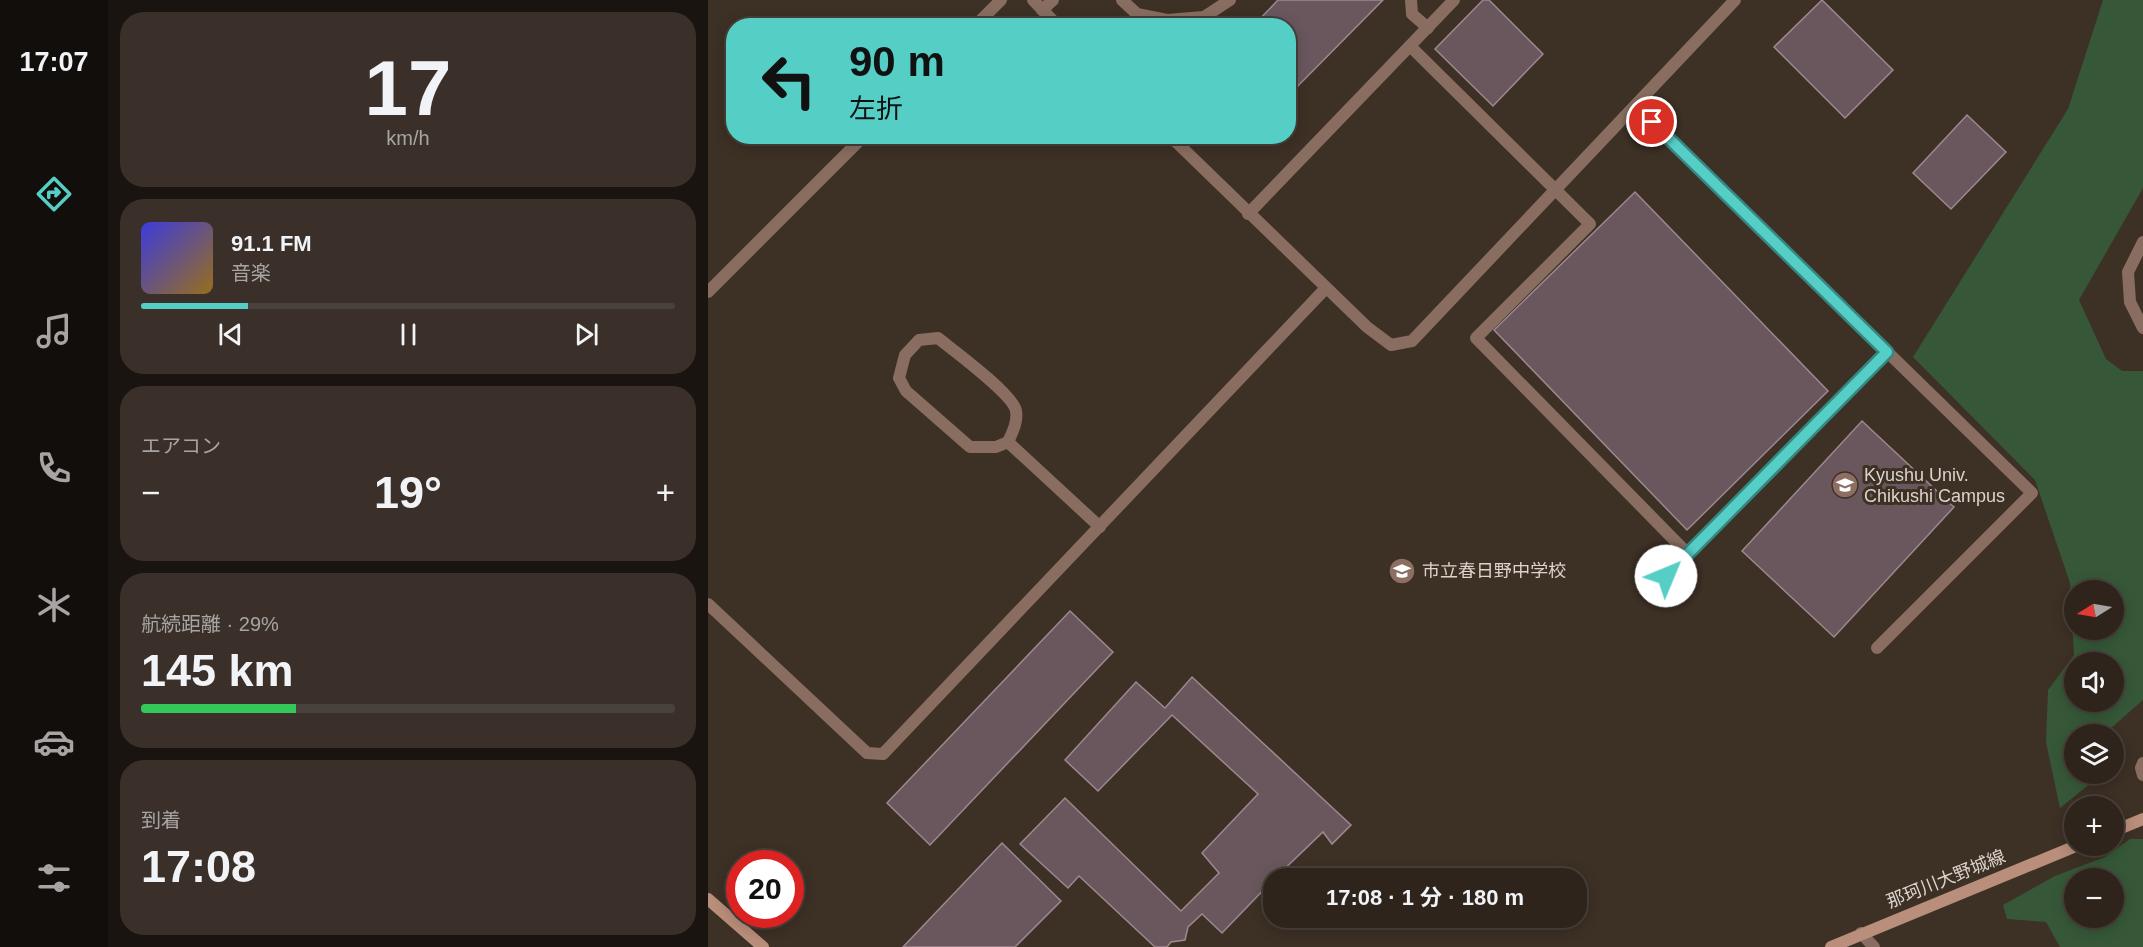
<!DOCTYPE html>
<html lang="ja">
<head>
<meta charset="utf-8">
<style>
  body { margin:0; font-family:Arial,"Noto Sans JP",sans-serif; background:#3a3029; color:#f1f3f6; height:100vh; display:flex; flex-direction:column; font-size:22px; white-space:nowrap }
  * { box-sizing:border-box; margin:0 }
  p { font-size:20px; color:#a7a4a3 }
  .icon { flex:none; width:33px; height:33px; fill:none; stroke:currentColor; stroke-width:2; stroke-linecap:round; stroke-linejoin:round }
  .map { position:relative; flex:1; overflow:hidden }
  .sheet { display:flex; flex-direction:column; gap:12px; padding:12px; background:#19140f; width:600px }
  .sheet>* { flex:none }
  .hud { position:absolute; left:18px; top:18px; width:570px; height:126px; border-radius:24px; box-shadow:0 3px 15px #0003,0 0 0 2px #49413b; background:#55cec6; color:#111; overflow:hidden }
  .needle { width:39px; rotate:259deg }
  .buttons { position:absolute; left:1356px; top:580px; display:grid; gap:12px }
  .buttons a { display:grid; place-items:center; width:60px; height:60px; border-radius:50%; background:#2e241c; box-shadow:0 3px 15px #0003,0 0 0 2px #49413b; font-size:30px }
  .speed { position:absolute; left:18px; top:850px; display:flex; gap:12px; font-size:30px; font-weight:700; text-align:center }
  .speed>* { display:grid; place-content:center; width:78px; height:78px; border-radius:50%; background:#2e241c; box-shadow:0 3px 15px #0003,0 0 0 2px #49413b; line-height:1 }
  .speed .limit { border:9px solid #d22; background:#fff; color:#111 }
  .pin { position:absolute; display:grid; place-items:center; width:51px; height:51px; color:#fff; margin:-26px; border:3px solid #fff; border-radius:50%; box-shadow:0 2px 6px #0007 }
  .me { position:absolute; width:66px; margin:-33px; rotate:45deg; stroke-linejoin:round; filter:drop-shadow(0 0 4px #0008) }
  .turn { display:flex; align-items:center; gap:21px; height:126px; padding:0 24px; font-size:27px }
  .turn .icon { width:78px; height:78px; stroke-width:2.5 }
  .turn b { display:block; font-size:42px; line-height:51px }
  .big { font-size:45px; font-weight:700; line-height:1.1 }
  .sheet .widget { flex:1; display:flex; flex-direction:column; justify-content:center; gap:9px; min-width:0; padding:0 21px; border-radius:24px; background:#3a3029 }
  .sheet .dial { align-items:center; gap:0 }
  .dial b { font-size:78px; line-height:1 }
  .song { display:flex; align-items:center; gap:18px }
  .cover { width:72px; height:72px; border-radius:9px; background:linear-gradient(135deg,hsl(240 70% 55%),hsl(40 70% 35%)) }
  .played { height:6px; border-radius:3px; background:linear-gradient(90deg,#55cec6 20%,#49413b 20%) }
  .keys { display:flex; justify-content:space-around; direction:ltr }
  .heat { display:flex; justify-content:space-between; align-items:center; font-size:33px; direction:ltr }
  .charge { height:9px; border-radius:4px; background:linear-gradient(90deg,#34c759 29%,#49413b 0) }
  .trip { position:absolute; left:555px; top:868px; width:324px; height:60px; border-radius:24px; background:#2e241c; box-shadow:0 3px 15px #0003,0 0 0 2px #49413b; font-weight:700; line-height:60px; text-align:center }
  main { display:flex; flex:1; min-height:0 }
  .tab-bar { display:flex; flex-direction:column; width:108px; justify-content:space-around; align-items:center; background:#120e0b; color:#a7a4a3 }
  .tab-bar .icon { width:42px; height:42px }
  .tab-bar .current { color:#55cec6 }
  .tab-bar b { font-size:27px; color:#f1f3f6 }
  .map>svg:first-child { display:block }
  .green { fill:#365838; fill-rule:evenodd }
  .building { fill:#6a575e; stroke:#9d888f; stroke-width:1.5 }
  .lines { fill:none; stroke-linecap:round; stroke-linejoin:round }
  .lane { stroke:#896d61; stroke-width:12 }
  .street { stroke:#896d61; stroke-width:12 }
  .secondary { stroke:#b98e7a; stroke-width:12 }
  .route-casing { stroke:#378681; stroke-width:15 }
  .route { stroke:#55cec6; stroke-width:10 }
  .labels { text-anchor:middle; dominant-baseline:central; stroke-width:6; stroke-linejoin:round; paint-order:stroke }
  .poi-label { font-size:18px; fill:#dcd3cc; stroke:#3d3025; text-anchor:start }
  .street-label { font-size:18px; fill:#dcd3cc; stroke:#3d3025 }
</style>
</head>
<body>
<main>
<nav class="tab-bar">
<b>17:07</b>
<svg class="icon current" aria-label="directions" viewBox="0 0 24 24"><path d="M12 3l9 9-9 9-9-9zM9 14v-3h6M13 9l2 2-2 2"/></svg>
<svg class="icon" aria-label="music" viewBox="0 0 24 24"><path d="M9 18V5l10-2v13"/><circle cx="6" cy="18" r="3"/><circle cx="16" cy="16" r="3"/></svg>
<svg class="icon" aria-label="phone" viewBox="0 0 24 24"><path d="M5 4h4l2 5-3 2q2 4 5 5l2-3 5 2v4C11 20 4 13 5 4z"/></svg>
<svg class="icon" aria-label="climate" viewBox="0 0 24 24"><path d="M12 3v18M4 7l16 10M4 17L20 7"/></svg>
<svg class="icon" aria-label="car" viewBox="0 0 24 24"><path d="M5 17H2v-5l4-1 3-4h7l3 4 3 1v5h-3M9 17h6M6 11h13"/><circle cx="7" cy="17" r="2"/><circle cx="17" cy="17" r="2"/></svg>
<svg class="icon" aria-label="filters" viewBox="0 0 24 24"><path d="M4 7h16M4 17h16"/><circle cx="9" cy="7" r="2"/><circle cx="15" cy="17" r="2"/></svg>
</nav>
<section class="sheet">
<div class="widget dial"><b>17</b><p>km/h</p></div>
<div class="widget">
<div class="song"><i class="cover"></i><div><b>91.1 FM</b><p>音楽</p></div></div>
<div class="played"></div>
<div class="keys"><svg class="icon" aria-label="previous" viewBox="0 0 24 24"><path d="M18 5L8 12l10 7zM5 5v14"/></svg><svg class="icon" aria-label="pause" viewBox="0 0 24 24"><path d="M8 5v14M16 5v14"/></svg><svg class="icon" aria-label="next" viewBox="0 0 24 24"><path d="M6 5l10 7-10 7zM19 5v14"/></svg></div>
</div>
<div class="widget"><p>エアコン</p>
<div class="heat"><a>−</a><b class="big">19°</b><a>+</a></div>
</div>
<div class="widget"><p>航続距離 · 29%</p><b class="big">145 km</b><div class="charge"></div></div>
<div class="widget"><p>到着</p><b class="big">17:08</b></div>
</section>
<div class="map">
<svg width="1435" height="947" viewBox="0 0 1435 947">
  <rect width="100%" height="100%" fill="#3d3025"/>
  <g class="green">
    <path d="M1395,0h40v188l-64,112 27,59 16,12h21v329l-33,29v6h-36v39h28l-42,34 -14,-66 2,-52 26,-35 -4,-72 -35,-103 -122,-123 155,-248zM1366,591h40v39h-40zM1366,663h40v39h-40z"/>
    <path d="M1422,839h13v108h-83l-14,-25 -39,-3 -4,-14 52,-29 50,-19zM1366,879h40v39h-40z"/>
  </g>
  <g class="building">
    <path d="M570,0h105l-95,96v-70h-35z"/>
    <path d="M775,0h6l54,54 -50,52 -58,-57z"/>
    <path d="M1114,0l71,70 -48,48 -71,-71z"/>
    <path d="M1259,115l39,37 -55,57 -38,-36z"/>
    <path d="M927,192l193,199 -141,139 -193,-200z"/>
    <path d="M1154,421l92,86 -120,130 -92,-86z"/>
    <path d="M362,611l43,41 -183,193 -43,-42z"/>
    <path d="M484,677l159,148 -19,19 -9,-12 -49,47 -52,54 -20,-19 -14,13 -3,13 -14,2 -4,5h-12l-76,-71 -11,12 -48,-44 45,-46 116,113 38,-38 -17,-20 56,-59 -86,-79 -74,76 -33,-31 71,-78 29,26z"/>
    <path d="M294,843l59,58 -46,46h-112z"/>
  </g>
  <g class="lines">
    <g class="lane">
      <path d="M325,0l25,26"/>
      <path d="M414,0l15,14 30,6 37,-3 26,-17"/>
      <path d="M703,0l1,14 16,14"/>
      <path d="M334,10l11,-10"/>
      <path d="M267,26l26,-26"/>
      <path d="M702,46l180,178 -114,114 212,216"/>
      <path d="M927,106l397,387 -155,155"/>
      <path d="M462,136l197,191 24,18 21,-4 323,-341"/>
      <path d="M540,214l206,-214"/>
      <path d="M1435,242l-15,30 2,30 13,26"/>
      <path d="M0,292l156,-156"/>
      <path d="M300,442l-12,5h-26l-64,-56 -7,-13 6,-23 14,-15 19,-2c15,12 76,57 78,73 2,11 -4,22 -8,31l92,85"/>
      <path d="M958,576l221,-224"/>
      <path d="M0,604l159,149 16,1 443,-466"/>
      <path d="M1435,763l-2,5 2,7"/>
    </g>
    <path class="street" d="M1153,933l13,14"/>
    <g class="secondary">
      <path d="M1406,831l29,-12"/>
      <path d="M0,899l55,48"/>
      <path d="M1123,947l245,-101"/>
    </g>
  </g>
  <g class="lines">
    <defs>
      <path id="route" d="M944,122l235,230 -221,224"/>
    </defs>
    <use href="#route" class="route-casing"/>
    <use href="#route" class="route"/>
  </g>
  <defs>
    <symbol id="university-disc" viewBox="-11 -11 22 22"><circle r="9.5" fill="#8d6e63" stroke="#3d3025"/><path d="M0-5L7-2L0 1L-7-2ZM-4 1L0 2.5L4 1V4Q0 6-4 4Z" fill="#fff"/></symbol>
    <symbol id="school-disc" viewBox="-11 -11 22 22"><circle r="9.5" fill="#8d6e63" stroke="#3d3025"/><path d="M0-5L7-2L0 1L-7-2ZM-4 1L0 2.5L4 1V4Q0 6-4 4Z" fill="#fff"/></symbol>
  </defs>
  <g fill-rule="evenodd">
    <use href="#university-disc" x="1122" y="470" width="30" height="30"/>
    <use href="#school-disc" x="679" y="556" width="30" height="30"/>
  </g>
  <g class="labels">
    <g class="poi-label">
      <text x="1156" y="475">Kyushu Univ.<tspan x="1156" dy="21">Chikushi Campus</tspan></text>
      <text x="714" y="571">市立春日野中学校</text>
    </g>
    <g class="street-label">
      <text transform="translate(1238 879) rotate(-22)">那珂川大野城線</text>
    </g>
  </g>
</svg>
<div class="buttons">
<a><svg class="needle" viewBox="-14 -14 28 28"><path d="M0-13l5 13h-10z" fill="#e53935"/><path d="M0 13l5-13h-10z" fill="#a7a4a3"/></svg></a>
<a><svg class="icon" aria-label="sound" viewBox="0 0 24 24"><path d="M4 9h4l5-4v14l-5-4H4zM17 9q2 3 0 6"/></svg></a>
<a><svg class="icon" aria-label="layers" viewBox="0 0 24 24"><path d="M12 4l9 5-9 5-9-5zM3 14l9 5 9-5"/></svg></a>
<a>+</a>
<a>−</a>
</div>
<div class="speed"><div class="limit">20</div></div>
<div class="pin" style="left:944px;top:122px;background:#d93025"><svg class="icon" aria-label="arrive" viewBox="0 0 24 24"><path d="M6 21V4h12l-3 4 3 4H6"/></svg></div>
<svg class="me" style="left:958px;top:576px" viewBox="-20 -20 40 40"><circle r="19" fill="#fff"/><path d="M0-13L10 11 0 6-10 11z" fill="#55cec6"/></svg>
<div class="trip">17:08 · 1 分 · 180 m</div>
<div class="hud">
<div class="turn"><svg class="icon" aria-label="left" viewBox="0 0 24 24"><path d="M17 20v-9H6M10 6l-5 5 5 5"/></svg><div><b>90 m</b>左折</div></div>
</div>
</div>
</main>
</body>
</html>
